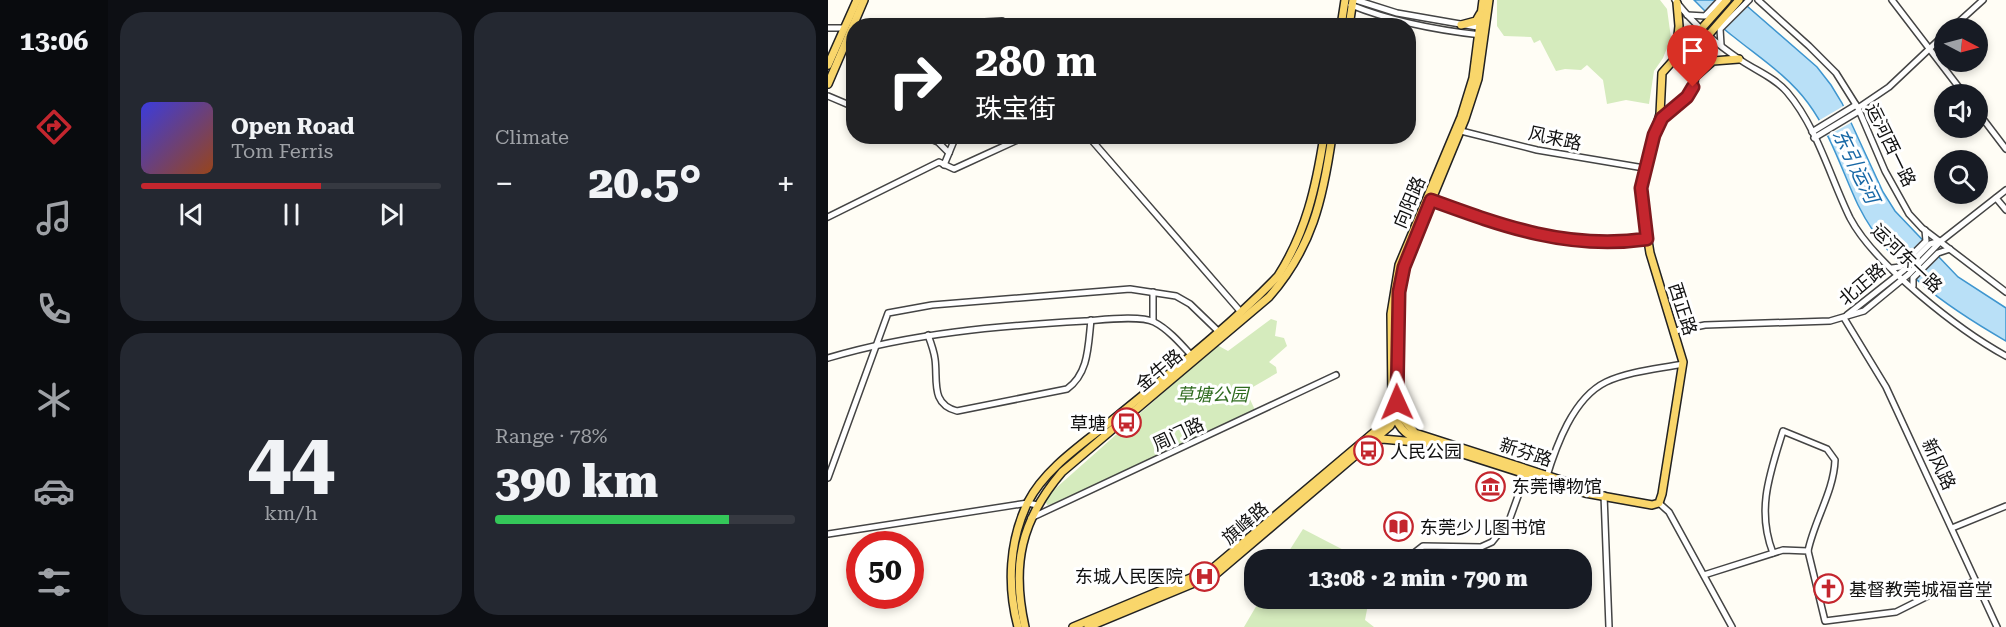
<!DOCTYPE html>
<html lang="en">
<head>
<meta charset="utf-8">
<style>
  body { margin:0; font-family:"Roboto Serif","Noto Sans SC",serif; background:#242831; color:#f1f3f6; height:100vh; display:flex; flex-direction:column; font-size:22px; white-space:nowrap }
  * { box-sizing:border-box; margin:0 }
  p { font-size:20px; color:#9ea1a6 }
  .icon { flex:none; width:33px; height:33px; fill:none; stroke:currentColor; stroke-width:2; stroke-linecap:round; stroke-linejoin:round }
  .map { position:relative; flex:1; overflow:hidden }
  .details { display:flex; flex-direction:column; gap:12px; padding:12px; background:#0d0f14; width:720px }
  .details>* { flex:none }
  .top-card { position:absolute; left:18px; top:18px; width:570px; height:126px; border-radius:24px; box-shadow:0 3px 9px #0003; background:#202124; color:#fff; overflow:hidden }
  .needle { width:39px; rotate:96deg }
  .controls { position:absolute; left:1106px; top:18px; display:grid; gap:12px }
  .controls a { display:grid; place-items:center; width:54px; height:54px; border-radius:50%; background:#171b24; box-shadow:0 3px 9px #0003; font-size:30px }
  .speed { position:absolute; left:18px; top:531px; display:flex; gap:12px; font-size:30px; font-weight:700; text-align:center }
  .speed>* { display:grid; place-content:center; width:78px; height:78px; border-radius:50%; background:#171b24; box-shadow:0 3px 9px #0003; line-height:1 }
  .speed .limit { border:9px solid #d22; background:#fff; color:#111 }
  .pin { position:absolute; display:grid; place-items:center; width:51px; height:51px; color:#fff; margin:-62px -26px; border-radius:50% 50% 50% 0; rotate:-45deg; box-shadow:0 0 6px #0007 }
  .pin .icon { rotate:45deg }
  .me { position:absolute; width:66px; margin:-33px; rotate:359deg; stroke-linejoin:round; filter:drop-shadow(0 0 4px #0008) }
  .turn { display:flex; align-items:center; gap:21px; height:126px; padding:0 30px; font-size:27px }
  .turn .icon { width:78px; height:78px; stroke-width:2.5 }
  .turn b { display:block; font-size:42px; line-height:51px }
  .big { font-size:45px; font-weight:800; line-height:1.1 }
  .details .card { flex:1; display:flex; flex-direction:column; justify-content:center; gap:9px; min-width:0; padding:0 21px; border-radius:24px; background:#242831 }
  .details .dial { align-items:center; gap:0 }
  .dial b { font-size:78px; line-height:1 }
  .song { display:flex; align-items:center; gap:18px }
  .cover { width:72px; height:72px; border-radius:9px; background:linear-gradient(135deg,hsl(240 70% 55%),hsl(20 70% 35%)) }
  .played { height:6px; border-radius:3px; background:linear-gradient(90deg,#c4262e 60%,#363941 60%) }
  .keys { display:flex; justify-content:space-around; direction:ltr }
  .heat { display:flex; justify-content:space-between; align-items:center; font-size:33px; direction:ltr }
  .charge { height:9px; border-radius:4px; background:linear-gradient(90deg,#34c759 78%,#363941 0) }
  .details .tiles { flex:1; display:grid; gap:12px; grid-template-columns:repeat(2,1fr) }
  .trip { position:absolute; left:416px; top:549px; width:348px; height:60px; border-radius:24px; background:#171b24; box-shadow:0 3px 9px #0003; font-weight:800; line-height:60px; text-align:center }
  main { display:flex; flex:1; min-height:0 }
  .tab-bar { display:flex; flex-direction:column; width:108px; justify-content:space-around; align-items:center; background:#090b0e; color:#9ea1a6 }
  .tab-bar .icon { width:42px; height:42px }
  .tab-bar .active { color:#c4262e }
  .tab-bar b { font-size:27px; color:#f1f3f6 }
  .map>svg:first-child { display:block }
  .green { fill:#d5ebbd }
  .water { fill:#b9e0f7; stroke:#3f96cf; stroke-width:1.5 }
  .pier { fill:#fffdf5 }
  .lines { fill:none; stroke-linecap:round; stroke-linejoin:round }
  .minor-casing { stroke:#444; stroke-width:8 }
  .major-casing { stroke:#222; stroke-width:10 }
  .minor { stroke:#fff; stroke-width:5 }
  .major { stroke:#f9d66b; stroke-width:7 }
  .route-casing { stroke:#7f191e; stroke-width:15 }
  .route { stroke:#c4262e; stroke-width:10 }
  .labels { text-anchor:middle; dominant-baseline:central; stroke-width:6; stroke-linejoin:round; paint-order:stroke }
  .street-label { font-size:18px; fill:#111; stroke:#fff }
  .park-label { font-size:18px; font-style:italic; fill:#2f6b1f; stroke:#fff }
  .poi-label { font-size:18px; fill:#111; stroke:#fff; text-anchor:start }
  .water-label { font-size:20px; font-style:italic; fill:#1768a6; stroke:#fff }
</style>
</head>
<body>
<main>
<nav class="tab-bar">
<b>13:06</b>
<svg class="icon active" aria-label="directions" viewBox="0 0 24 24"><path d="M12 3l9 9-9 9-9-9zM9 14v-3h6M13 9l2 2-2 2"/></svg>
<svg class="icon" aria-label="music" viewBox="0 0 24 24"><path d="M9 18V5l10-2v13"/><circle cx="6" cy="18" r="3"/><circle cx="16" cy="16" r="3"/></svg>
<svg class="icon" aria-label="phone" viewBox="0 0 24 24"><path d="M5 4h4l2 5-3 2q2 4 5 5l2-3 5 2v4C11 20 4 13 5 4z"/></svg>
<svg class="icon" aria-label="climate" viewBox="0 0 24 24"><path d="M12 3v18M4 7l16 10M4 17L20 7"/></svg>
<svg class="icon" aria-label="car" viewBox="0 0 24 24"><path d="M5 17H2v-5l4-1 3-4h7l3 4 3 1v5h-3M9 17h6M6 11h13"/><circle cx="7" cy="17" r="2"/><circle cx="17" cy="17" r="2"/></svg>
<svg class="icon" aria-label="filters" viewBox="0 0 24 24"><path d="M4 7h16M4 17h16"/><circle cx="9" cy="7" r="2"/><circle cx="15" cy="17" r="2"/></svg>
</nav>
<section class="details">
<div class="tiles">
<div class="card">
<div class="song"><i class="cover"></i><div><b>Open Road</b><p>Tom Ferris</p></div></div>
<div class="played"></div>
<div class="keys"><svg class="icon" aria-label="previous" viewBox="0 0 24 24"><path d="M18 5L8 12l10 7zM5 5v14"/></svg><svg class="icon" aria-label="pause" viewBox="0 0 24 24"><path d="M8 5v14M16 5v14"/></svg><svg class="icon" aria-label="next" viewBox="0 0 24 24"><path d="M6 5l10 7-10 7zM19 5v14"/></svg></div>
</div>
<div class="card"><p>Climate</p>
<div class="heat"><a>−</a><b class="big">20.5°</b><a>+</a></div>
</div>
<div class="card dial"><b>44</b><p>km/h</p></div>
<div class="card"><p>Range · 78%</p><b class="big">390 km</b><div class="charge"></div></div>
</div>
</section>
<div class="map">
<svg width="1178" height="627" viewBox="0 0 1178 627">
  <rect width="100%" height="100%" fill="#fffdf5"/>
  <g class="green">
    <path d="M669,0h163l7,9 4,29 -8,20 -9,13 -5,33 -23,-4 -19,4 -4,-24 -16,-15 -6,5 -16,-1 -9,2 -16,-31 -6,3 -3,-6 -27,-1 -7,-10z"/>
    <path d="M443,319l6,2 -2,15 9,2 3,8 -18,16 7,5 1,6 -31,18 9,19 -201,94 -7,1 -2,-5 2,-4 170,-151 11,6z"/>
    <path d="M475,529l58,30h-77z"/>
    <path d="M433,598l108,1 -4,21 9,7h-130z"/>
  </g>
  <path class="water" d="M866,0h46l77,67 14,18 11,18 41,89 12,19 63,66 48,31v33c-59,-34 -117,-73 -148,-136 -16,-34 -27,-71 -50,-102 -20,-27 -48,-45 -74,-66 -15,-11 -27,-24 -40,-37z"/>
  <path class="pier" d="M1019,104l7,17 -27,15 -9,-15z"/>
  <g class="lines">
    <defs>
      <g id="minor">
        <path d="M528,0l41,13 86,15"/>
        <path d="M847,0c19,25 41,44 67,61 15,10 33,17 45,31 30,35 43,85 63,126 24,46 110,113 156,138"/>
        <path d="M930,0l51,46 27,27 22,35 27,63 24,43 13,14 84,64"/>
        <path d="M1064,0l72,94"/>
        <path d="M523,5c42,17 85,25 130,30"/>
        <path d="M859,15l18,1 15,-16"/>
        <path d="M87,26l87,-5"/>
        <path d="M0,28h17"/>
        <path d="M1124,28l31,-28"/>
        <path d="M893,45l-1,-16 29,-29"/>
        <path d="M0,96l26,11"/>
        <path d="M1030,108l31,-21 55,-52"/>
        <path d="M1149,111l29,38"/>
        <path d="M633,131l76,19 107,18"/>
        <path d="M984,132l44,-27"/>
        <path d="M96,136l14,6 11,11"/>
        <path d="M260,136l152,175"/>
        <path d="M986,138l45,-27"/>
        <path d="M116,165l12,-29"/>
        <path d="M1168,198l10,12"/>
        <path d="M603,199c72,28 138,51 216,40"/>
        <path d="M0,217l111,-55 15,7 72,-33"/>
        <path d="M1064,268l8,-1 26,-26 -1,-11"/>
        <path d="M1085,286v-8l25,-25 12,-4"/>
        <path d="M1019,315l57,-45 26,-26 10,-3"/>
        <path d="M1016,318l42,69 111,240"/>
        <path d="M325,321v-29"/>
        <path d="M847,331l30,-6 125,-4 34,-10 45,-37 32,-33 65,-51"/>
        <path d="M100,335c3,8 6,16 7,24 3,21 -5,45 22,52l110,-22c22,-16 21,-43 24,-69"/>
        <path d="M0,358c84,-25 170,-32 257,-37 16,-1 55,-6 69,1 14,7 27,22 37,33"/>
        <path d="M0,478l60,-165 44,-8 198,-16 46,7 14,8 28,27"/>
        <path d="M718,479c10,-33 27,-81 60,-97 24,-11 52,-13 77,-18"/>
        <path d="M776,495l5,132"/>
        <path d="M831,503l10,9 63,115"/>
        <path d="M203,518l305,-143"/>
        <path d="M1124,528l54,-22"/>
        <path d="M0,534l200,-31 9,2"/>
        <path d="M586,553l9,-7 58,1 11,-5 17,-21 17,-47"/>
        <path d="M945,553c-17,-43 -3,-80 10,-122l44,18 8,11c-1,31 -21,61 -27,91"/>
        <path d="M876,575l79,-25 25,1 17,70 71,-9 40,-20 40,-11"/>
      </g>
      <g id="major">
        <path d="M655,0l-10,78 -12,39 -62,148 -8,49 1,88c3,18 7,29 24,37l169,54 67,12 7,-2 3,-9 21,-132 -33,-109 -9,-56 1,-19 18,-64 2,-41 65,-73"/>
        <path d="M633,25l15,-4 4,-7"/>
        <path d="M513,26l4,-26"/>
        <path d="M521,26l4,-26"/>
        <path d="M848,54l3,-28 -2,-23"/>
        <path d="M0,65l29,-65"/>
        <path d="M868,76l17,-15 26,-2"/>
        <path d="M0,84l36,-84"/>
        <path d="M831,122l31,-28 4,-11 4,-36 41,-47"/>
        <path d="M570,404l6,16 11,13 183,59"/>
        <path d="M542,443l20,-17 5,-8 2,-16v-88l7,-47 61,-148 13,-40 11,-79"/>
        <path d="M190,627c-11,-41 -9,-86 10,-125 18,-35 58,-60 88,-85 55,-45 113,-90 162,-141 28,-44 38,-89 46,-140"/>
        <path d="M197,627c-14,-62 -4,-107 37,-155l207,-175c43,-49 54,-98 63,-161"/>
        <path d="M245,627l139,-58 166,-140 7,-8 6,-16"/>
        <path d="M260,627l128,-53 154,-131 12,-4 34,3"/>
      </g>
    </defs>
    <use href="#minor" class="minor-casing"/>
    <use href="#major" class="major-casing"/>
    <use href="#minor" class="minor"/>
    <use href="#major" class="major"/>
  </g>
  <g class="lines">
    <defs>
      <path id="route" d="M569,402l2,-110 5,-25 27,-67c74,27 137,50 216,39l-6,-51 13,-53 8,-17 25,-21 6,-10"/>
    </defs>
    <use href="#route" class="route-casing"/>
    <use href="#route" class="route"/>
  </g>
  <defs>
    <symbol id="bus-ring" viewBox="-11 -11 22 22"><circle r="9.5" fill="#fff" stroke="#c4262e" stroke-width="1.5"/><path d="M-5-6H5V4H4V6H2V4H-2V6H-4V4H-5ZM-3.5-4V0h7V-4ZM-3.5 1.2v1.5H-2V1.2ZM2 1.2v1.5H3.5V1.2Z" fill="#c4262e"/></symbol>
    <symbol id="museum-ring" viewBox="-11 -11 22 22"><circle r="9.5" fill="#fff" stroke="#c4262e" stroke-width="1.5"/><path d="M0-6L6-3V-2H-6V-3ZM-5-1h2V3h-2ZM-1-1h2V3h-2ZM3-1h2V3H3ZM-6 4H6V6H-6Z" fill="#c4262e"/></symbol>
    <symbol id="library-ring" viewBox="-11 -11 22 22"><circle r="9.5" fill="#fff" stroke="#c4262e" stroke-width="1.5"/><path d="M-6-4Q-3-5.5-.7-3.5V5Q-3 3-6 4ZM6-4Q3-5.5 .7-3.5V5Q3 3 6 4Z" fill="#c4262e"/></symbol>
    <symbol id="hospital-ring" viewBox="-11 -11 22 22"><circle r="9.5" fill="#fff" stroke="#c4262e" stroke-width="1.5"/><path d="M-5-5h3v3.5h4V-5h3V5h-3V1.5h-4V5h-3Z" fill="#c4262e"/></symbol>
    <symbol id="church-ring" viewBox="-11 -11 22 22"><circle r="9.5" fill="#fff" stroke="#c4262e" stroke-width="1.5"/><path d="M-1.2-6h2.4v3.5h3.3v2.4h-3.3V6h-2.4V-.1h-3.3v-2.4h3.3Z" fill="#c4262e"/></symbol>
  </defs>
  <g fill-rule="evenodd">
    <use href="#bus-ring" x="282" y="406" width="33" height="33"/>
    <use href="#bus-ring" x="524" y="434" width="33" height="33"/>
    <use href="#museum-ring" x="646" y="470" width="33" height="33"/>
    <use href="#library-ring" x="554" y="510" width="33" height="33"/>
    <use href="#hospital-ring" x="360" y="560" width="33" height="33"/>
    <use href="#church-ring" x="984" y="572" width="33" height="33"/>
  </g>
  <g class="labels">
    <g class="street-label">
      <text transform="translate(727 138) rotate(12)">风来路</text>
      <text transform="translate(1063 145) rotate(64)">运河西一路</text>
      <text transform="translate(581 202) rotate(-67)">向阳路</text>
      <text transform="translate(1079 258) rotate(44)">运河东一路</text>
      <text transform="translate(1034 284) rotate(-40)">北正路</text>
      <text transform="translate(855 309) rotate(72)">西正路</text>
      <text transform="translate(331 370) rotate(-40)">金牛路</text>
      <text transform="translate(350 434) rotate(-25)">周门路</text>
      <text transform="translate(698 452) rotate(18)">新芬路</text>
      <text transform="translate(1111 464) rotate(65)">新风路</text>
      <text transform="translate(417 523) rotate(-41)">旗峰路</text>
    </g>
    <g class="park-label">
      <text x="384" y="394">草塘公园</text>
    </g>
    <g class="poi-label">
      <text x="278" y="423" text-anchor="end">草塘</text>
      <text x="562" y="451">人民公园</text>
      <text x="684" y="486">东莞博物馆</text>
      <text x="592" y="527">东莞少儿图书馆</text>
      <text x="355" y="576" text-anchor="end">东城人民医院</text>
      <text x="1021" y="589">基督教莞城福音堂</text>
    </g>
    <g class="water-label">
      <text transform="translate(1028 166) rotate(64)">东引运河</text>
    </g>
  </g>
</svg>
<div class="controls">
<a><svg class="needle" viewBox="-14 -14 28 28"><path d="M0-13l5 13h-10z" fill="#e53935"/><path d="M0 13l5-13h-10z" fill="#9ea1a6"/></svg></a>
<a><svg class="icon" aria-label="sound" viewBox="0 0 24 24"><path d="M4 9h4l5-4v14l-5-4H4zM17 9q2 3 0 6"/></svg></a>
<a><svg class="icon" aria-label="search" viewBox="0 0 24 24"><circle cx="10" cy="10" r="6"/><path d="M15 15l6 6"/></svg></a>
</div>
<div class="speed"><div class="limit">50</div></div>
<div class="pin" style="left:865px;top:87px;background:#d93025"><svg class="icon" aria-label="arrive" viewBox="0 0 24 24"><path d="M6 21V4h12l-3 4 3 4H6"/></svg></div>
<svg class="me" style="left:569px;top:402px" viewBox="-20 -20 40 40"><path d="M0-17L14 15 0 8-14 15z" fill="#c4262e" stroke="#fff" stroke-width="4"/></svg>
<div class="trip">13:08 · 2 min · 790 m</div>
<div class="top-card">
<div class="turn"><svg class="icon" aria-label="right" viewBox="0 0 24 24"><path d="M7 20v-9h11M14 6l5 5-5 5"/></svg><div><b>280 m</b>珠宝街</div></div>
</div>
</div>
</main>
</body>
</html>
